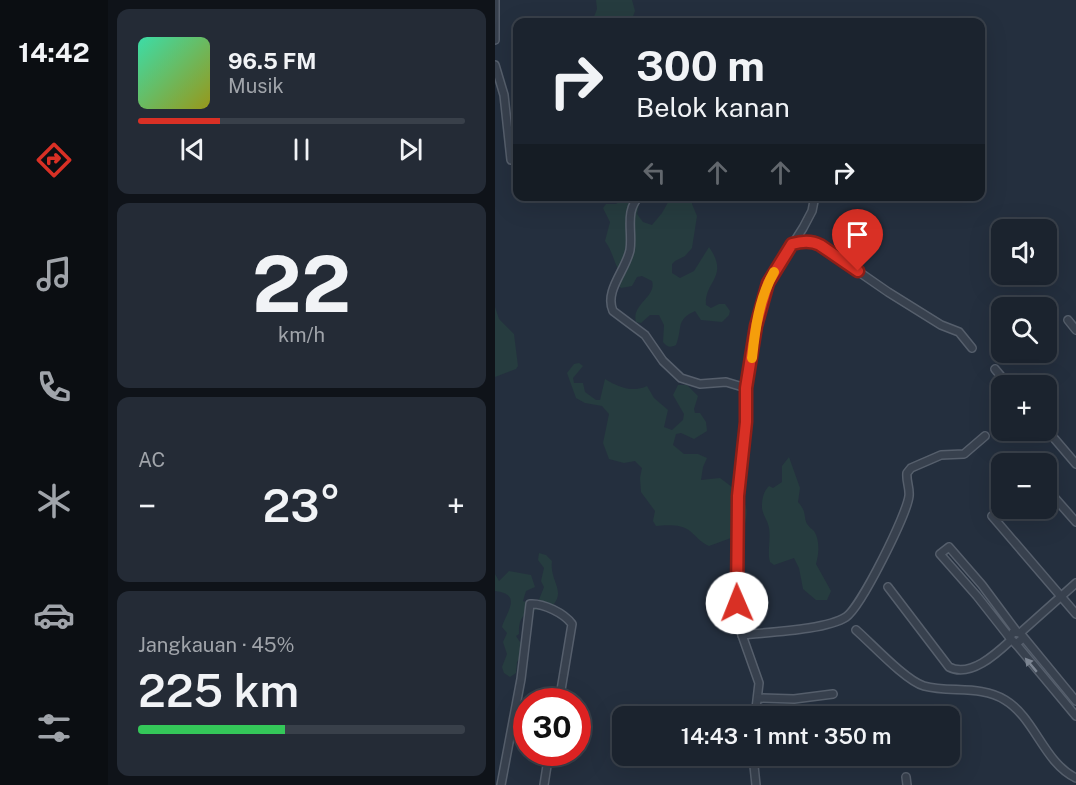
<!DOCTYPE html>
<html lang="id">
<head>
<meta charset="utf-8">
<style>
  body { margin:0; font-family:"Public Sans",sans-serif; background:#242b36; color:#f1f3f6; height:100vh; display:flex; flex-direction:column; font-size:22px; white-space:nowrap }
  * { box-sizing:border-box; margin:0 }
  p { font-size:20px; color:#a0a4aa }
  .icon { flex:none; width:33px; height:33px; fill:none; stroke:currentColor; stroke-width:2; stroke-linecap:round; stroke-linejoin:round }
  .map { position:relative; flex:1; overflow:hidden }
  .drawer { display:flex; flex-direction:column; gap:9px; padding:9px; background:#0f1319; width:387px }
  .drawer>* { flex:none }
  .top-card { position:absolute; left:18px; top:18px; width:472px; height:183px; border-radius:12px; box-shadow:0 6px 24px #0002,0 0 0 2px #39404a; background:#1b232e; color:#f1f3f6; overflow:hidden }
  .buttons { position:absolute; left:496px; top:219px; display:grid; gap:12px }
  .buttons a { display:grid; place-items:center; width:66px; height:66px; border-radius:12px; background:#1b232e; box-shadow:0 6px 24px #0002,0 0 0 2px #39404a; font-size:30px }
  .speed { position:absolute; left:18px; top:688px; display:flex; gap:12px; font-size:30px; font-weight:700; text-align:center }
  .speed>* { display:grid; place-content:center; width:78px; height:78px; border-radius:50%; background:#1b232e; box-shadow:0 6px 24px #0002,0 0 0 2px #39404a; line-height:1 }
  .speed .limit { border:9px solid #d22; background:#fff; color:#111 }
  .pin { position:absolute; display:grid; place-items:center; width:51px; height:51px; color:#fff; margin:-62px -26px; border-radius:50% 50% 50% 0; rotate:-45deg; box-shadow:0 0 6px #0007 }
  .pin .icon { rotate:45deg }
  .me { position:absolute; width:66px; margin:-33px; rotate:359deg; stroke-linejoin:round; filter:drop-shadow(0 0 4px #0008) }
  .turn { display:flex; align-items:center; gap:21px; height:126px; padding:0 24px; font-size:27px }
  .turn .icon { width:78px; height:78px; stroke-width:2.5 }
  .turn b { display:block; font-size:42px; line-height:51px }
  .lanes { display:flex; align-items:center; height:57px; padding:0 24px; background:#0003; justify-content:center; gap:30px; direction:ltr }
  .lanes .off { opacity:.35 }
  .big { font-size:45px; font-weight:600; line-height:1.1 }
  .drawer .widget { flex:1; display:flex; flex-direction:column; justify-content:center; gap:9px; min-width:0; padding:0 21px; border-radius:12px; background:#242b36 }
  .drawer .dial { align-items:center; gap:0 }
  .dial b { font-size:78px; line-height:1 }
  .song { display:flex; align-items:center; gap:18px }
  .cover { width:72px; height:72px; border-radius:9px; background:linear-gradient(135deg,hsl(160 70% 55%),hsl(60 70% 35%)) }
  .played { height:6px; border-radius:3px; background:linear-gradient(90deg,#d93025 25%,#39404a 25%) }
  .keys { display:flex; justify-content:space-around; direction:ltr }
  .heat { display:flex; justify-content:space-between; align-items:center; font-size:33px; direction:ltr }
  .charge { height:9px; border-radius:4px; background:linear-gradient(90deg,#34c759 45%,#39404a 0) }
  .trip { position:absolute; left:117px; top:706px; width:348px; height:60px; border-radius:12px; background:#1b232e; box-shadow:0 6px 24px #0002,0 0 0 2px #39404a; font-weight:600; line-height:60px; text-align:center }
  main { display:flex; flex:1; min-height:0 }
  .tab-bar { display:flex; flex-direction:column; width:108px; justify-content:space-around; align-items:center; background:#0b0e12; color:#a0a4aa }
  .tab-bar .icon { width:42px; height:42px }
  .tab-bar .current { color:#d93025 }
  .tab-bar b { font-size:27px; color:#f1f3f6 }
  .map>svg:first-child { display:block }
  .green { fill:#263c3f }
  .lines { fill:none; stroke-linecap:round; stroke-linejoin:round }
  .minor-casing { stroke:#565f6c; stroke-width:10 }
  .minor { stroke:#38414e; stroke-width:7 }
  .oneway { fill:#7c8592 }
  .route-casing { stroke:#8d1f18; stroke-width:15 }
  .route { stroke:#d93025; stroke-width:10 }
  .slow { stroke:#f59e0b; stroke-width:10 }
</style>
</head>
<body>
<main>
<nav class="tab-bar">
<b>14:42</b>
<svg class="icon current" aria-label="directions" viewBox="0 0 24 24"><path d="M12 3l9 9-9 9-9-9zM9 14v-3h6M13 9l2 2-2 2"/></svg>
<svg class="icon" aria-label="music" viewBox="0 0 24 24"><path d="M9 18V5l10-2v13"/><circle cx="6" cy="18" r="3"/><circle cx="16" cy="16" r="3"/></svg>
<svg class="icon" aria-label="phone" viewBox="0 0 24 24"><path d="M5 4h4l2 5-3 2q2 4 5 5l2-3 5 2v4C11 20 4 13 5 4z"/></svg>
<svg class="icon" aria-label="climate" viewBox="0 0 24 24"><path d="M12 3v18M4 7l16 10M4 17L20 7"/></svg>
<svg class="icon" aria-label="car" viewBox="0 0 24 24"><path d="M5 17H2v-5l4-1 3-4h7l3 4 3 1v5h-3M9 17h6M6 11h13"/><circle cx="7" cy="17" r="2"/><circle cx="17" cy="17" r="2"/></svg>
<svg class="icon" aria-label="filters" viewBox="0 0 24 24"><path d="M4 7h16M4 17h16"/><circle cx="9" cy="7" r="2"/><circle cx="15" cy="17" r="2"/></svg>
</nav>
<section class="drawer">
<div class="widget">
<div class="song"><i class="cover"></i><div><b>96.5 FM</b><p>Musik</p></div></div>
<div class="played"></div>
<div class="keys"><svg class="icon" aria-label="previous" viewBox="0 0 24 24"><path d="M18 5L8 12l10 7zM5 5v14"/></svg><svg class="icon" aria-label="pause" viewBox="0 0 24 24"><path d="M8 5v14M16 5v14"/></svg><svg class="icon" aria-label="next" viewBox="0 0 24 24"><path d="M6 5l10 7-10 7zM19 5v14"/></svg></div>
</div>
<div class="widget dial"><b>22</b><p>km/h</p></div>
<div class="widget"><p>AC</p>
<div class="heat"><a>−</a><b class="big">23°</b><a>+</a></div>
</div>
<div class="widget"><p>Jangkauan · 45%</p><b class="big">225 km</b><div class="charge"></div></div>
</section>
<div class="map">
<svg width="581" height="785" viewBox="0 0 581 785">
  <rect width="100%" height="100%" fill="#242f3e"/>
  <g class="green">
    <path d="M101,0h36l3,11 -4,11h-39l5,-13z"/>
    <path d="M130,197h12l3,3 -3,14 6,8 9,3 10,-12 9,-16h22l-1,7 5,12 -5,32 -7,8 -10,5 -3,3v9l8,5 14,-7 15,-24c21,30 -5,34 -3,58l5,3 8,-4h6l5,7 -1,4 -7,7 -21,-2 -6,-9c-20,9 -12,17 -19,34 -6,3 -9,2 -13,-3l1,-17 -5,-10h-9l-9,8 -5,-1c-5,-18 21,-25 16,-41l-10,-5 -5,1 -5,9 -11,2 -3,-3 4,-9c-9,-14 -8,-22 -17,-35l5,-19 -7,-14 3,-4h10z"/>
    <path d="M0,307l4,12 15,15 4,32 -2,3 -21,8z"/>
    <path d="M84,363l4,3 -10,12 1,5h9l2,9 11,8h4l5,-21c13,8 27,14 42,7l7,12 14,12 -4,17 8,3 11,-10 1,-6 -11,-19 5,-10h9l11,11 -4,13 1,4h5l6,9 1,9 -13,8 -13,-6 -5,1 -3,11 11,9h14l9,4 -4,9 -2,13 19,-2c26,19 32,26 22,56l-33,12c-9,-4 -12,-9 -19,-15 -8,-7 -24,-6 -34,-5l-3,-5 2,-10 -14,-19 -1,-14 2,-10 -7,-7 -11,2 -15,-4 -6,-16 6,-29 -7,-8 -17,-3 -9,-5 -9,-25 7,-9z"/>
    <path d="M294,457l11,31 -2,14c9,10 5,13 9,22 2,3 5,5 7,7 6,9 5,23 2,33l15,27 -4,9h-11l-13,-11 -4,-21 -5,-10 -20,7 -4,-3c-3,-10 1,-23 -1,-34 -1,-8 -8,-15 -7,-23 0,-7 2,-14 7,-19l4,2 9,-6v-16z"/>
    <path d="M44,553l7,2 6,6c-3,21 17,31 -3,48 -19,0 -31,3 -30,25l-3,2 4,6 7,2v4l-10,14 -1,11 -6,4 -6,-4 -2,-6 5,-13 -4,-12 4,-9 -5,-6c3,-13 22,-33 -7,-36v-17l4,7 10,-10 22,4 4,12 -9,4 -3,10 8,3 7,-2 6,-15 -3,-6 3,-13 -6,-8z"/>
  </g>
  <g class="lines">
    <defs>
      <g id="minor">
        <path d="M0,40v-40"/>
        <path d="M0,65l9,30 7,65"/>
        <path d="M145,196c-16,14 -7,36 -10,54 -4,20 -26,41 -17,61l32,24 18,26 18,17 19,6 26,-2 20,6v34l-8,74 -1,81 1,41 4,17c26,-3 84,-5 104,-18 15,-10 61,-103 63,-121 1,-8 -3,-15 -2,-23l4,-5 30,-13 23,-1 21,-18"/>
        <path d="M297,244l22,-2 6,3 68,47 53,33 18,7 13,16"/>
        <path d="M573,320l8,10"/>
        <path d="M500,369l14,17"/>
        <path d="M251,388l10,-62 12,-43 35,-55 9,-17 3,-15"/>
        <path d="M552,430l29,34"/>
        <path d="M525,458l5,6"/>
        <path d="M552,489l29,33"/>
        <path d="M497,516l84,98"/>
        <path d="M393,587l61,80c21,11 47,-13 61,-26"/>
        <path d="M361,630c16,14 50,51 68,56 26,7 57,-1 81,14 30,18 39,63 71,78"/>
        <path d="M525,633l56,-50"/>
        <path d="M247,635l17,48 -4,34"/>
        <path d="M515,638l-33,-42 -37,-42 9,-7 33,38 35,47"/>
        <path d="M528,638l-7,6 -6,-6 3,-6 7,1 56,68"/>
        <path d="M521,644l60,72"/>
        <path d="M263,698l36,1 39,-5"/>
        <path d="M258,756l3,29"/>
        <path d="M411,777l1,8"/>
        <path d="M6,785l20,-106 9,-75c13,-1 34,9 42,20l-13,78"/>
        <path d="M49,785l5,-32"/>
      </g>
    </defs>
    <use href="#minor" class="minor-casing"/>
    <use href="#minor" class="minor"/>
  </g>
  <defs><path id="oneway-solid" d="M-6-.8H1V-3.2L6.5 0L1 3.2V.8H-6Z" transform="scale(1.5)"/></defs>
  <use class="oneway" href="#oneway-solid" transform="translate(536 665) rotate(-130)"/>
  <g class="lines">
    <defs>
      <path id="route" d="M242,603l1,-107 8,-74v-34l10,-62 12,-43 24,-39c10,-3 19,-4 28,1l38,26"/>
    </defs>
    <use href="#route" class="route-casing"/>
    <use href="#route" class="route"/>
    <path class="slow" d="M257,358c3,-28 7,-60 22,-86"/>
  </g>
</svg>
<div class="buttons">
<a><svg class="icon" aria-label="sound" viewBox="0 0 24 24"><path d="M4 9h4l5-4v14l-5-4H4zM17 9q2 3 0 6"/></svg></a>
<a><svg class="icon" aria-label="search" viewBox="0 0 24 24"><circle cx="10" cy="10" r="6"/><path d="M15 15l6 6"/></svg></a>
<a>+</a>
<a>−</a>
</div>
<div class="speed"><div class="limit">30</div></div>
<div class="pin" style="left:363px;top:271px;background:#d93025"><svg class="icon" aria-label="arrive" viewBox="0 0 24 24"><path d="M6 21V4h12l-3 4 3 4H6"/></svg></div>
<svg class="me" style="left:242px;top:603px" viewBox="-20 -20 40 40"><circle r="19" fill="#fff"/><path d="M0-13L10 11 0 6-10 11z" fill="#d93025"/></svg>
<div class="trip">14:43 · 1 mnt · 350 m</div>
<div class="top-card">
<div class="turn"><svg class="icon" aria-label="right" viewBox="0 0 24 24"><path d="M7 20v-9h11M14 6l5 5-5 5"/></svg><div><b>300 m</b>Belok kanan</div></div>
<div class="lanes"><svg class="icon off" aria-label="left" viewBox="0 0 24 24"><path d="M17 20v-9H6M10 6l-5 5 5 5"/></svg><svg class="icon off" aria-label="ahead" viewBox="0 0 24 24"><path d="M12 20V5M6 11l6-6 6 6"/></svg><svg class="icon off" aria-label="ahead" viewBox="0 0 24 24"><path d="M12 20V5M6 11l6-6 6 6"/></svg><svg class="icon" aria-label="right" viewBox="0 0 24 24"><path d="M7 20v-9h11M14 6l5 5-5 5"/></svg></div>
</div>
</div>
</main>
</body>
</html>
